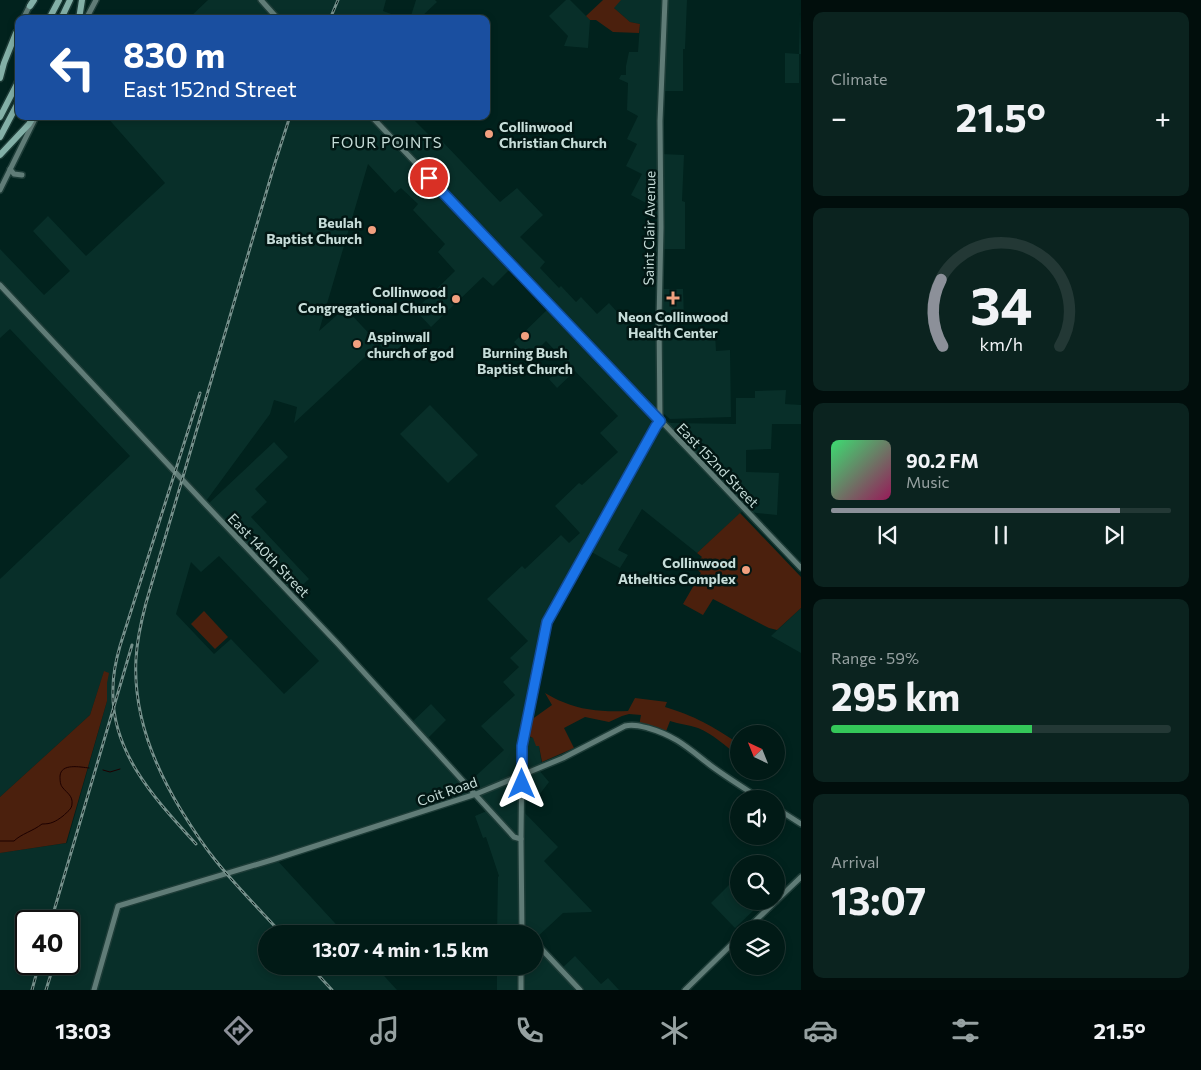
<!DOCTYPE html>
<html lang="en">
<head>
<meta charset="utf-8">
<style>
  body { margin:0; font-family:Commissioner,sans-serif; background:#0b231f; color:#f1f3f6; height:100vh; display:flex; flex-direction:column; font-size:19px; white-space:nowrap }
  * { box-sizing:border-box; margin:0 }
  p { font-size:16px; color:#96a1a1 }
  .icon { flex:none; width:28px; height:28px; fill:none; stroke:currentColor; stroke-width:2; stroke-linecap:round; stroke-linejoin:round }
  .map { position:relative; flex:1; overflow:hidden }
  .panel { display:flex; flex-direction:column; gap:12px; padding:12px; background:#010e0c; width:400px }
  .panel>* { flex:none }
  .banner { position:absolute; left:15px; top:15px; width:475px; height:105px; border-radius:10px; box-shadow:0 2px 8px #0003,0 0 0 1px #233835; background:#1a4fa0; color:#fff; overflow:hidden }
  .needle { width:32px; rotate:317deg }
  .buttons { position:absolute; left:730px; top:725px; display:grid; gap:10px }
  .buttons a { display:grid; place-items:center; width:55px; height:55px; border-radius:50%; background:#011a16; box-shadow:0 2px 8px #0003,0 0 0 1px #233835; font-size:25px }
  .speed { position:absolute; left:15px; top:910px; display:flex; gap:10px; font-size:25px; font-weight:700; text-align:center }
  .speed>* { display:grid; place-content:center; width:65px; height:65px; border-radius:50%; background:#011a16; box-shadow:0 2px 8px #0003,0 0 0 1px #233835; line-height:1 }
  .speed .limit { border:2px solid #111; border-radius:8px; background:#fff; color:#111 }
  .pin { position:absolute; display:grid; place-items:center; width:42px; height:42px; color:#fff; margin:-21px; border:2px solid #fff; border-radius:50%; box-shadow:0 1px 5px #0007 }
  .me { position:absolute; width:55px; margin:-28px; rotate:0deg; stroke-linejoin:round; filter:drop-shadow(0 0 4px #0008) }
  .turn { display:flex; align-items:center; gap:18px; height:105px; padding:0 25px; font-size:22px }
  .turn .icon { width:65px; height:65px; stroke-width:2.5 }
  .turn b { display:block; font-size:35px; line-height:42px }
  .big { font-size:38px; font-weight:700; line-height:1.1 }
  .panel .card { flex:1; display:flex; flex-direction:column; justify-content:center; gap:8px; min-width:0; padding:0 18px; border-radius:10px; background:#0b231f }
  .panel .dial { align-items:center; gap:0 }
  .dial svg { height:130px; overflow:visible; fill:none; stroke:#233835; stroke-width:7; stroke-linecap:round; text-anchor:middle }
  .dial text { fill:#f1f3f6; stroke:none }
  .song { display:flex; align-items:center; gap:15px }
  .cover { width:60px; height:60px; border-radius:8px; background:linear-gradient(135deg,hsl(140 70% 55%),hsl(330 70% 35%)) }
  .played { height:5px; border-radius:2px; background:linear-gradient(90deg,#8c9099 85%,#233835 85%) }
  .keys { display:flex; justify-content:space-around; direction:ltr }
  .heat { display:flex; justify-content:space-between; align-items:center; font-size:28px; direction:ltr }
  .charge { height:8px; border-radius:4px; background:linear-gradient(90deg,#34c759 59%,#233835 0) }
  .trip { position:absolute; left:258px; top:925px; width:285px; height:50px; border-radius:25px; background:#011a16; box-shadow:0 2px 8px #0003,0 0 0 1px #233835; font-weight:700; line-height:50px; text-align:center }
  .tabs { display:flex; height:80px; justify-content:space-around; align-items:center; background:#000a09; color:#96a1a1 }
  .tabs .icon { width:35px; height:35px }
  .tabs .current { color:#8c9099 }
  .tabs b { font-size:22px; color:#f1f3f6 }
  main { display:flex; flex:1; min-height:0 }
  .map>svg:first-child { display:block }
  .built { fill:#082f29; fill-rule:evenodd }
  .green { fill:#4b200d }
  .lines { fill:none; stroke-linecap:round; stroke-linejoin:round }
  .stream { stroke:#1d0000; stroke-width:1 }
  .secondary-casing { stroke:#1d3c37; stroke-width:8 }
  .highway-casing { stroke:#1d3c37; stroke-width:9 }
  .secondary { stroke:#607c77; stroke-width:5 }
  .highway { stroke:#83b0a7; stroke-width:6 }
  .rail-casing { stroke:#76918c; stroke-width:3 }
  .rail { stroke:#021714; stroke-width:1; stroke-dasharray:4; stroke-linecap:butt }
  .route-casing { stroke:#114b97; stroke-width:12 }
  .route { stroke:#1a73e8; stroke-width:9 }
  .poi-dot { fill:#f2a07f; stroke:#021714; stroke-width:2 }
  .labels { text-anchor:middle; dominant-baseline:central; stroke-width:5; stroke-linejoin:round; paint-order:stroke }
  .poi-label { font-size:14px; font-weight:bold; fill:#c7ddd9; stroke:#021714; text-anchor:end }
  .street-label { font-size:14px; fill:#c7ddd9; stroke:#021714 }
  .neighbourhood-label { font-size:15px; letter-spacing:1px; fill:#c7ddd9; stroke:#021714 }
</style>
</head>
<body>
<main>
<div class="map">
<svg width="801" height="990" viewBox="0 0 801 990">
  <rect width="100%" height="100%" fill="#01221d"/>
  <g class="built">
    <path d="M208,0h178l-3,11 22,8h-217z"/>
    <path d="M416,0h19l2,2 -18,17h-9z"/>
    <path d="M566,0h4l20,20 -2,28 -24,-2 4,-10 -19,-20z"/>
    <path d="M605,0h82l-2,49h-2v42h-22v63l23,1 -2,46 3,1v47h-25l1,-38 -30,-16 11,-21 -16,-8 11,-22 -10,-5 11,-23 -11,-6 1,-27 -9,-4 2,-4h5v-9l3,-14h9l2,-28 -10,-2z"/>
    <path d="M800,13l1,41h-2v29h-14v-30l14,1z"/>
    <path d="M106,116h304l27,27 4,-3 59,62 17,-14 26,27 -23,22 25,25 -5,6 19,20 2,-2 15,16 5,-5 16,17 12,-11 28,31 23,1v4l22,-1v-3l33,-1 1,17 14,-1 1,67 -61,2 -6,-5 -2,-61h-2v68l12,2 64,1v-26h19v-7l31,-1 -1,14 16,1v19h-29l-1,25 -25,1v22l33,1 -2,42 -29,-3 -3,-3 -48,44 -55,-44 -24,41 10,5 -8,13 -32,-18 -41,72 -22,114 8,2 6,8 3,20 -4,3 11,13 -13,17 -14,-14 -1,24 37,38 -14,14 48,50 -1,1 -28,1 -29,27v-6h-37l1,-57 1,-1 -13,-39 -3,1 -8,-22 14,-6 -13,-16 -200,65 69,75h-79v32h109l22,24h-397v-137l67,-10 40,-142v-18l-3,-11 -14,43 -90,82v-218l130,-123 -120,-127 -10,9v-89l44,46 26,-24 -37,-40 15,-15 38,40 79,-73zM368,164l27,29 6,-5 17,16 -5,6 32,34 -7,8 17,19 -40,39 16,17 52,-50 10,9 20,-20 38,40 -37,36 15,16 17,-17 20,21 -17,17 8,9 18,-17 43,45 -18,17 18,19 -36,33 -3,-2 -24,23 25,27 -11,10 -8,-8 -36,34 -3,-3 -35,33 41,42 -18,17 9,9 -16,15 12,13 -34,31 23,24 -37,34 -41,-44 20,-20 -15,-16 -20,19 -119,-128 17,-16 -58,-62 16,-15 -12,-13 33,-32 -14,-15 -67,63 -22,-22 -1,4 -13,-13 1,-5 -112,-120 146,152 64,-87 4,-14 23,7 -3,16 85,-79 11,12 13,-12 -11,-12 -13,12 -34,-36 -26,23zM219,556l100,105 -35,33 -53,-55 -17,15 -38,-40 15,-52 10,10zM26,921h43v43h-43z"/>
    <path d="M659,289h24l1,29 -25,2z"/>
    <path d="M430,405l48,50 -30,28 -48,-49z"/>
    <path d="M801,608v45l-30,-17z"/>
    <path d="M732,882l7,7v12h11l6,7 -21,20 -24,-25z"/>
    <path d="M534,941l27,28 14,-13 26,28 7,-6 11,12h-122v-24h37z"/>
  </g>
  <g class="green">
    <path d="M603,0h18l-7,8 16,14 10,2 -1,9 -26,-1 -17,-12h-6l-4,-4z"/>
    <path d="M740,513l61,64v31l-24,22 -8,-2 -56,-29 -10,16 -20,-11 18,-31 -8,-7 9,-9 -5,-4z"/>
    <path d="M204,611l24,26 -13,12 -24,-25z"/>
    <path d="M104,671l5,2 -2,10v18l-41,142 -66,10v-56l90,-82z"/>
    <path d="M545,693c6,3 12,7 18,9 21,9 43,10 65,9l7,-13 32,4 -2,5c30,9 47,19 73,36l1,1v12c-14,-10 -26,-22 -41,-28 -9,-3 -19,-4 -28,-7l-5,13 -26,-8 2,-11 -12,-1 -7,2 -13,6 -24,-5 -21,11 10,20 -32,14 -3,-16h-3l-3,-8 -4,-2 2,-16 21,-15z"/>
  </g>
  <g class="lines">
    <g class="stream">
      <path d="M103,770l7,2 10,-3"/>
      <path d="M0,841h14c7,-7 19,-10 28,-17 9,0 13,-2 21,-8 4,-4 9,-7 9,-12 1,-8 -5,-11 -9,-16 -3,-3 -3,-8 -3,-12 1,-13 20,-9 29,-8"/>
    </g>
    <defs>
      <g id="secondary">
        <path d="M261,0l17,19"/>
        <path d="M23,19l8,-16"/>
        <path d="M86,19l10,-19"/>
        <path d="M371,116l430,452"/>
        <path d="M10,169l4,5 8,1"/>
        <path d="M0,190l34,-69"/>
        <path d="M0,285l207,221 131,138 176,193 7,2"/>
        <path d="M776,808l25,16"/>
        <path d="M776,901l25,-24"/>
        <path d="M747,929l29,-28"/>
        <path d="M522,934l-1,-95 1,-92 25,-125 109,-196 4,-5 -1,-101 2,-92 -1,-107 5,-121"/>
        <path d="M534,941l46,49"/>
        <path d="M521,966v24"/>
        <path d="M94,990l24,-84 157,-47 201,-65 87,-36 62,-32c8,-2 15,0 23,2 28,8 40,20 62,37 16,12 34,23 51,34"/>
        <path d="M685,990l54,-53"/>
      </g>
      <g id="highway">
        <path d="M30,6l4,-6"/>
        <path d="M49,19l10,-19"/>
        <path d="M61,19l9,-19"/>
        <path d="M79,19l3,-19"/>
        <path d="M0,78l4,-15 12,-30"/>
        <path d="M0,117l19,-37"/>
        <path d="M0,137l19,-36"/>
        <path d="M0,155l29,-31 5,-8"/>
      </g>
    </defs>
    <use href="#secondary" class="secondary-casing"/>
    <use href="#highway" class="highway-casing"/>
    <use href="#secondary" class="secondary"/>
    <use href="#highway" class="highway"/>
    <defs>
      <g id="rail">
        <path d="M330,19l8,-19"/>
        <path d="M196,844c-40,-44 -86,-92 -83,-156 0,-14 3,-28 7,-42l80,-253"/>
        <path d="M51,921l81,-276"/>
        <path d="M282,934c-22,-24 -46,-48 -66,-73 -13,-16 -24,-33 -35,-51 -28,-46 -48,-96 -45,-151 1,-19 5,-37 10,-56l128,-437 16,-50"/>
        <path d="M310,966l22,24"/>
        <path d="M32,990l7,-26"/>
        <path d="M46,990l8,-26"/>
      </g>
    </defs>
    <use href="#rail" class="rail-casing"/>
    <use href="#rail" class="rail"/>
  </g>
  <g class="lines">
    <defs>
      <path id="route" d="M429,178l231,243 -4,5 -109,196 -25,124v38"/>
    </defs>
    <use href="#route" class="route-casing"/>
    <use href="#route" class="route"/>
  </g>
  <g class="poi-dot">
    <circle cx="489" cy="134" r="5"/>
    <circle cx="372" cy="230" r="5"/>
    <path d="M670.5 290.5h5v5h5v5h-5v5h-5v-5h-5v-5h5z"/>
    <circle cx="456" cy="299" r="5"/>
    <circle cx="525" cy="336" r="5"/>
    <circle cx="357" cy="344" r="5"/>
    <circle cx="746" cy="570" r="5"/>
  </g>
  <g class="labels">
    <g class="poi-label">
      <text x="499" y="126" text-anchor="start">Collinwood<tspan x="499" dy="16">Christian Church</tspan></text>
      <text x="362" y="222">Beulah<tspan x="362" dy="16">Baptist Church</tspan></text>
      <text x="446" y="291">Collinwood<tspan x="446" dy="16">Congregational Church</tspan></text>
      <text x="673" y="316" text-anchor="middle">Neon Collinwood<tspan x="673" dy="16">Health Center</tspan></text>
      <text x="367" y="336" text-anchor="start">Aspinwall<tspan x="367" dy="16">church of god</tspan></text>
      <text x="525" y="352" text-anchor="middle">Burning Bush<tspan x="525" dy="16">Baptist Church</tspan></text>
      <text x="736" y="562">Collinwood<tspan x="736" dy="16">Atheltics Complex</tspan></text>
    </g>
    <g class="street-label">
      <text transform="translate(649 228) rotate(-89)">Saint Clair Avenue</text>
      <text transform="translate(718 465) rotate(46)">East 152nd Street</text>
      <text transform="translate(269 555) rotate(46)">East 140th Street</text>
      <text transform="translate(447 791) rotate(-19)">Coit Road</text>
    </g>
    <g class="neighbourhood-label">
      <text x="387" y="142">FOUR POINTS</text>
    </g>
  </g>
</svg>
<div class="buttons">
<a><svg class="needle" viewBox="-14 -14 28 28"><path d="M0-13l5 13h-10z" fill="#e53935"/><path d="M0 13l5-13h-10z" fill="#96a1a1"/></svg></a>
<a><svg class="icon" aria-label="sound" viewBox="0 0 24 24"><path d="M4 9h4l5-4v14l-5-4H4zM17 9q2 3 0 6"/></svg></a>
<a><svg class="icon" aria-label="search" viewBox="0 0 24 24"><circle cx="10" cy="10" r="6"/><path d="M15 15l6 6"/></svg></a>
<a><svg class="icon" aria-label="layers" viewBox="0 0 24 24"><path d="M12 4l9 5-9 5-9-5zM3 14l9 5 9-5"/></svg></a>
</div>
<div class="speed"><div class="limit">40</div></div>
<div class="pin" style="left:429px;top:178px;background:#d93025"><svg class="icon" aria-label="arrive" viewBox="0 0 24 24"><path d="M6 21V4h12l-3 4 3 4H6"/></svg></div>
<svg class="me" style="left:522px;top:784px" viewBox="-20 -20 40 40"><path d="M0-17L14 15 0 8-14 15z" fill="#1a73e8" stroke="#fff" stroke-width="4"/></svg>
<div class="trip">13:07 · 4 min · 1.5 km</div>
<div class="banner">
<div class="turn"><svg class="icon" aria-label="left" viewBox="0 0 24 24"><path d="M17 20v-9H6M10 6l-5 5 5 5"/></svg><div><b>830 m</b>East 152nd Street</div></div>
</div>
</div>
<section class="panel">
<div class="card"><p>Climate</p>
<div class="heat"><a>−</a><b class="big">21.5°</b><a>+</a></div>
</div>
<div class="card dial"><svg viewBox="0 0 100 80">
<path d="M14 69A42 42 0 1 1 86 69"/>
<path d="M14 69A42 42 0 0 1 13 28" stroke="#8c9099"/>
<text x="50" y="56" font-size="32" font-weight="700">34</text>
<text x="50" y="72" font-size="11">km/h</text>
</svg></div>
<div class="card">
<div class="song"><i class="cover"></i><div><b>90.2 FM</b><p>Music</p></div></div>
<div class="played"></div>
<div class="keys"><svg class="icon" aria-label="previous" viewBox="0 0 24 24"><path d="M18 5L8 12l10 7zM5 5v14"/></svg><svg class="icon" aria-label="pause" viewBox="0 0 24 24"><path d="M8 5v14M16 5v14"/></svg><svg class="icon" aria-label="next" viewBox="0 0 24 24"><path d="M6 5l10 7-10 7zM19 5v14"/></svg></div>
</div>
<div class="card"><p>Range · 59%</p><b class="big">295 km</b><div class="charge"></div></div>
<div class="card"><p>Arrival</p><b class="big">13:07</b></div>
</section>
</main>
<nav class="tabs">
<b>13:03</b>
<svg class="icon current" aria-label="directions" viewBox="0 0 24 24"><path d="M12 3l9 9-9 9-9-9zM9 14v-3h6M13 9l2 2-2 2"/></svg>
<svg class="icon" aria-label="music" viewBox="0 0 24 24"><path d="M9 18V5l10-2v13"/><circle cx="6" cy="18" r="3"/><circle cx="16" cy="16" r="3"/></svg>
<svg class="icon" aria-label="phone" viewBox="0 0 24 24"><path d="M5 4h4l2 5-3 2q2 4 5 5l2-3 5 2v4C11 20 4 13 5 4z"/></svg>
<svg class="icon" aria-label="climate" viewBox="0 0 24 24"><path d="M12 3v18M4 7l16 10M4 17L20 7"/></svg>
<svg class="icon" aria-label="car" viewBox="0 0 24 24"><path d="M5 17H2v-5l4-1 3-4h7l3 4 3 1v5h-3M9 17h6M6 11h13"/><circle cx="7" cy="17" r="2"/><circle cx="17" cy="17" r="2"/></svg>
<svg class="icon" aria-label="filters" viewBox="0 0 24 24"><path d="M4 7h16M4 17h16"/><circle cx="9" cy="7" r="2"/><circle cx="15" cy="17" r="2"/></svg>
<b>21.5°</b>
</nav>
</body>
</html>
